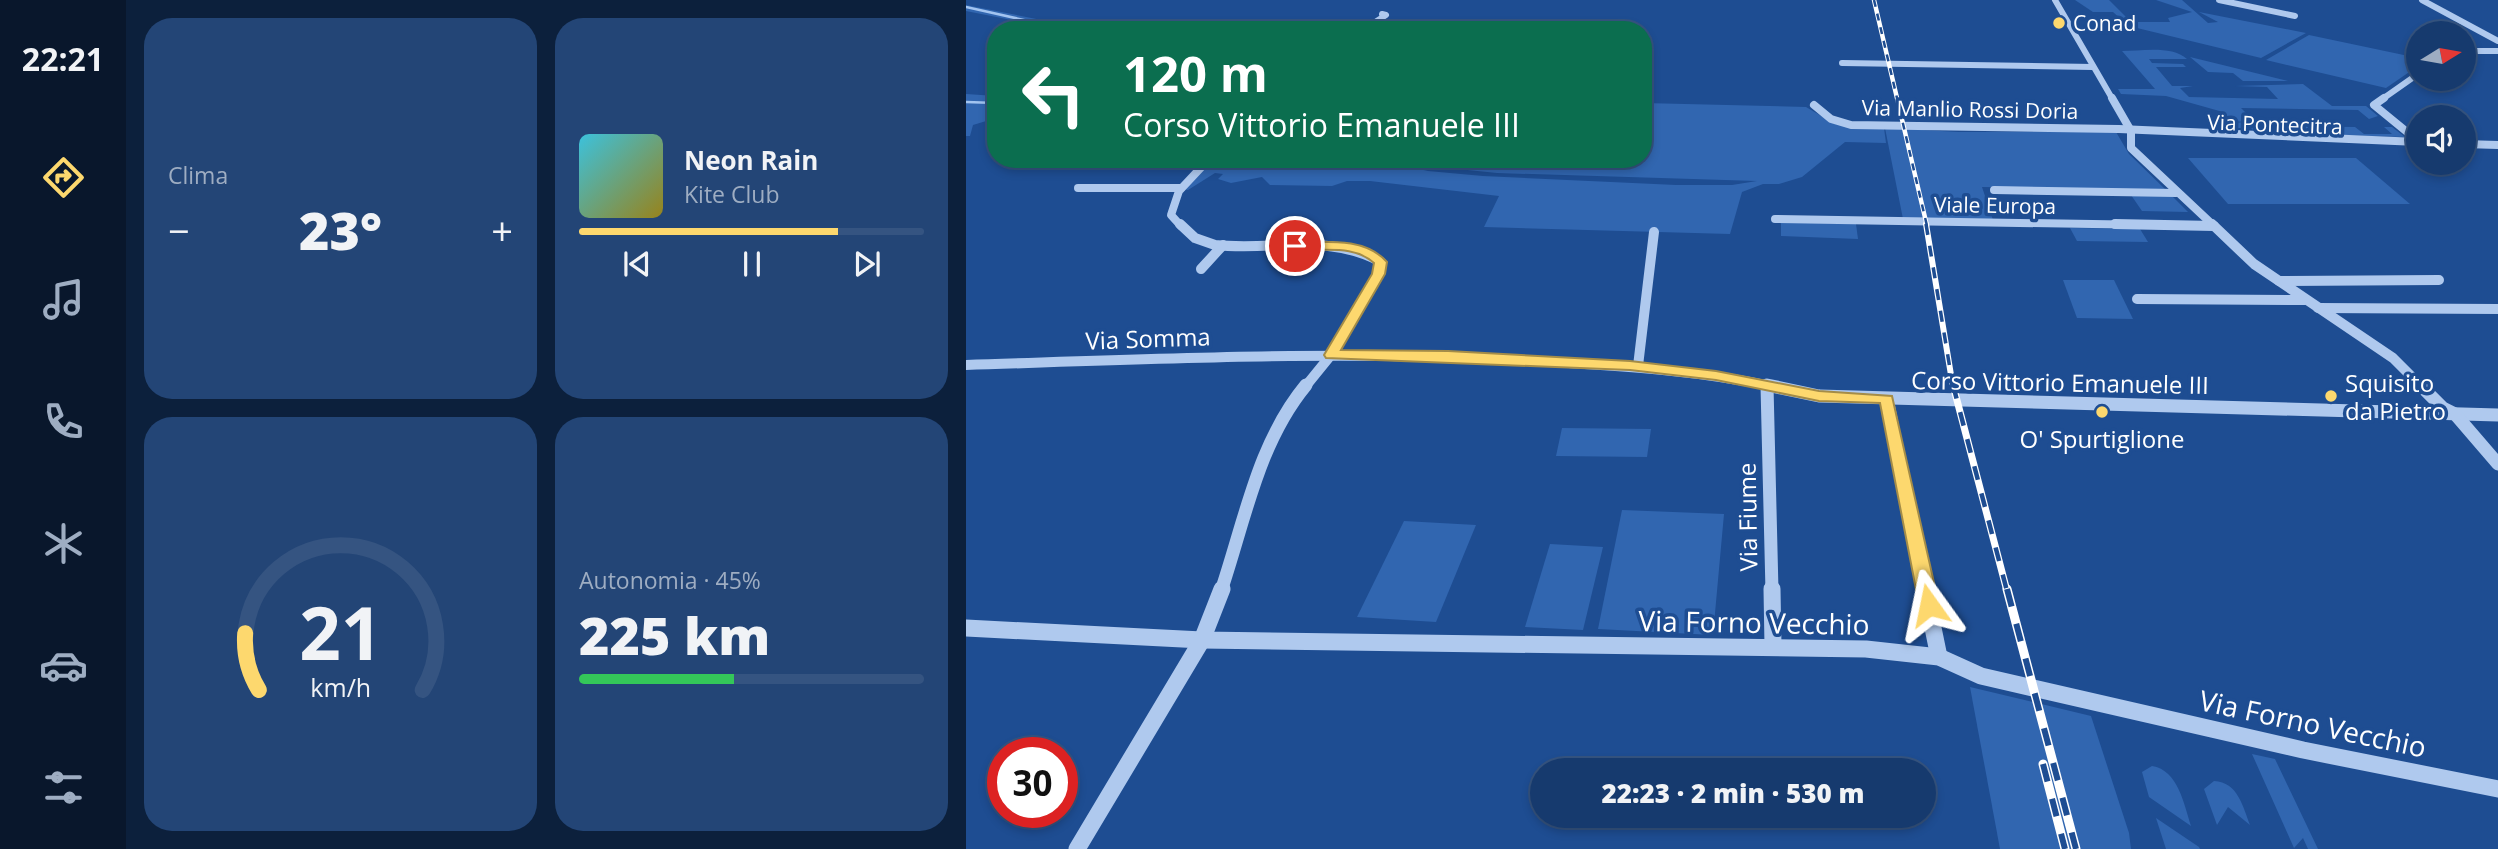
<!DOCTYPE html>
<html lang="it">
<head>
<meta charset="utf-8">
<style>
  body { margin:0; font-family:"Open Sans",sans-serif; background:#234576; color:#f1f3f6; height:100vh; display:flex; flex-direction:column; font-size:26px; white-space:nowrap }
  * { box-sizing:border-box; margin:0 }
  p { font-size:23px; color:#9eadc2 }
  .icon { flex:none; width:38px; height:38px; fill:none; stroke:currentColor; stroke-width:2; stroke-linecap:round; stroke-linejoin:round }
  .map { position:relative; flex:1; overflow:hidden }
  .side { display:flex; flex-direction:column; gap:18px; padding:18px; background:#0c203c; width:840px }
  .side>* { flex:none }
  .top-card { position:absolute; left:21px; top:21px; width:665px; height:147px; border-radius:28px; box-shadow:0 4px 10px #0003,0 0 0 2px #355481; background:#0b6e4f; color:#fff; overflow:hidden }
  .needle { width:46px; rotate:79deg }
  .controls { position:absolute; left:1440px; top:21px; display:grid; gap:14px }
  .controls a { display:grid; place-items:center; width:70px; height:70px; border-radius:50%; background:#163a6e; box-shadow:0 4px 10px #0003,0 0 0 2px #355481; font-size:35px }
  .speed { position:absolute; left:21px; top:737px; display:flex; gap:14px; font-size:35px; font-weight:700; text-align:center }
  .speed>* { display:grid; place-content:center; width:91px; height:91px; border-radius:50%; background:#163a6e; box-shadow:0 4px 10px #0003,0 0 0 2px #355481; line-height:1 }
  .speed .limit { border:10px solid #d22; background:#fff; color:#111 }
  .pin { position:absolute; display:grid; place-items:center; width:60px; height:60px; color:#fff; margin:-30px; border:4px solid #fff; border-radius:50%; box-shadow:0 2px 7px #0007 }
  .me { position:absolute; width:77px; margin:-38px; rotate:348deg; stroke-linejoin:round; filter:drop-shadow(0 0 5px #0008) }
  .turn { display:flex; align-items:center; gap:24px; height:147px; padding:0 21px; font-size:32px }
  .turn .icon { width:91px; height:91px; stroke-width:2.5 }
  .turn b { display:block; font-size:49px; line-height:60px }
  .big { font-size:52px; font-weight:800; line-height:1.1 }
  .side .card { flex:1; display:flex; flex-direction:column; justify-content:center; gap:10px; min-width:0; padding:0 24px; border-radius:28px; background:#234576 }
  .side .dial { align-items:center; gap:0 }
  .dial svg { height:182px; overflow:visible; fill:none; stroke:#355481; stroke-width:7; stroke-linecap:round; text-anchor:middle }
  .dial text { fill:#f1f3f6; stroke:none }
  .song { display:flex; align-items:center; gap:21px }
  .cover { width:84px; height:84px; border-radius:10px; background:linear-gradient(135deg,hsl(190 70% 55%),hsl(50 70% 35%)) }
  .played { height:7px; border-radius:4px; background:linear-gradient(90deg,#fdd86e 75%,#355481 75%) }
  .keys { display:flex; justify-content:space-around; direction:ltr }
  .heat { display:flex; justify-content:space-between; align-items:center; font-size:38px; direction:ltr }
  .charge { height:10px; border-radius:5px; background:linear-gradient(90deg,#34c759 45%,#355481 0) }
  .side .tiles { flex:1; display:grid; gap:18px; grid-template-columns:repeat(2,1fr) }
  .trip { position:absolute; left:564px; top:758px; width:406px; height:70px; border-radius:35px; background:#163a6e; box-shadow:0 4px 10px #0003,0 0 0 2px #355481; font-weight:800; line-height:70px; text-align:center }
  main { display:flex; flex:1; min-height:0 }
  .tab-bar { display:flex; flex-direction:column; width:126px; justify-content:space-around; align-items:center; background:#09172c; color:#9eadc2 }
  .tab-bar .icon { width:49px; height:49px }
  .tab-bar .active { color:#fdd86e }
  .tab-bar b { font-size:32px; color:#f1f3f6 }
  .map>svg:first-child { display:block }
  .green { fill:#3166b0 }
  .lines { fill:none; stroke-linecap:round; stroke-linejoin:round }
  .stream { stroke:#a2c4f0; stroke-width:2.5 }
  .minor-far4 { stroke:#afc9ee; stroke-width:6 }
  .minor-far3 { stroke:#afc9ee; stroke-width:8 }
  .minor-far2 { stroke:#afc9ee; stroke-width:10 }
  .minor-far1 { stroke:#afc9ee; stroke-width:13 }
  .minor { stroke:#afc9ee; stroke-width:17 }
  .rail-far3-casing { stroke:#fff; stroke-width:4.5 }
  .rail-far2-casing { stroke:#fff; stroke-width:6 }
  .rail-far1-casing { stroke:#fff; stroke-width:7 }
  .rail-casing { stroke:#fff; stroke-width:9 }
  .rail-far3 { stroke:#1e4d92; stroke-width:2.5; stroke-dasharray:7; stroke-linecap:butt }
  .rail-far2 { stroke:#1e4d92; stroke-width:3.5; stroke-dasharray:11; stroke-linecap:butt }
  .rail-far1 { stroke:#1e4d92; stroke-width:4.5; stroke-dasharray:14; stroke-linecap:butt }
  .rail { stroke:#1e4d92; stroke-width:6; stroke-dasharray:18; stroke-linecap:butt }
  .route { fill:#fdd86e; stroke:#a48c48; stroke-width:2 }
  .poi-dot { fill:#fdd86e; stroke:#1e4d92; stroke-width:2.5 }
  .labels { text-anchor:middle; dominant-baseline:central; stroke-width:7; stroke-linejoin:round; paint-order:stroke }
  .far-poi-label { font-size:21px; fill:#fff; stroke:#1e4d92; text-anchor:start }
  .far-street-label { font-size:21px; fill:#fff; stroke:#1e4d92 }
  .street-label { font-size:24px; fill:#fff; stroke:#1e4d92 }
  .poi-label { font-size:24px; fill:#fff; stroke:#1e4d92; text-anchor:start }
  .near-street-label { font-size:28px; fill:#fff; stroke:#1e4d92 }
</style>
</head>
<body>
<main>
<nav class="tab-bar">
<b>22:21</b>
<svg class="icon active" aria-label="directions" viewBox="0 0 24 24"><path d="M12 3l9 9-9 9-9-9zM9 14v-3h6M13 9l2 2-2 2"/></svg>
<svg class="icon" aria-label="music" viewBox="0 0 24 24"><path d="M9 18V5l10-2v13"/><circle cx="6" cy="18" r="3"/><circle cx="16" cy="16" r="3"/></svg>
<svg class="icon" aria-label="phone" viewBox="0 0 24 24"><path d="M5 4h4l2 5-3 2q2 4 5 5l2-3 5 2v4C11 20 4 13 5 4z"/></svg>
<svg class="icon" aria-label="climate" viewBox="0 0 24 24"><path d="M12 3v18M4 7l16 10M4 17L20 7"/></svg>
<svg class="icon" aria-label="car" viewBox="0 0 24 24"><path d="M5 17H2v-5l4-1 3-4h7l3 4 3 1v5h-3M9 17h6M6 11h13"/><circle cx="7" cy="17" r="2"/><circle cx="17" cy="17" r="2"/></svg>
<svg class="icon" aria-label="filters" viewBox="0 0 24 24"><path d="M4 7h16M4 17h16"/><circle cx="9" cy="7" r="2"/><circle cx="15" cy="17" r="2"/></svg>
</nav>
<section class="side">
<div class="tiles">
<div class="card"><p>Clima</p>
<div class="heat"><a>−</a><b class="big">23°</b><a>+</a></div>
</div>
<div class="card">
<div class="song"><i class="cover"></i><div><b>Neon Rain</b><p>Kite Club</p></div></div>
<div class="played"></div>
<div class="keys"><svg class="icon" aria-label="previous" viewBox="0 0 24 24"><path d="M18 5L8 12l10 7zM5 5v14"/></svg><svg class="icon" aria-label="pause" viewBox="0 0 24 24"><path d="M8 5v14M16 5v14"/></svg><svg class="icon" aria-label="next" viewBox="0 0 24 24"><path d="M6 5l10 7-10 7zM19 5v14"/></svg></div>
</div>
<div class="card dial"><svg viewBox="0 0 100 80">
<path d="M14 69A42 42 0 1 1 86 69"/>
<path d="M14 69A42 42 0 0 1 8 44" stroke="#fdd86e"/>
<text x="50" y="56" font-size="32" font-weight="700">21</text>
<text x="50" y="72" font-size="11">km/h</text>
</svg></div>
<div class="card"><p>Autonomia · 45%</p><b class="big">225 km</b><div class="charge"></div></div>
</div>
</section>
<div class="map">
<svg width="1532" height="849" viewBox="0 0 1532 849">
  <rect width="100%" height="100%" fill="#1e4d92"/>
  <g class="green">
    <path d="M1109,0h34l21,21h-7l-10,-9h-20z"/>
    <path d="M1190,0h26l26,23 10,-1 -19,-10 107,21 -45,25 -124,-30 -5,-6h38l-2,-4 24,-6z"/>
    <path d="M0,5l111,22 8,3h-23l-96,-19z"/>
    <path d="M1343,35l109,23v8l-32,22 -120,-28z"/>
    <path d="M1156,51c19,0 50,-6 65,8h-38l3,4 31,1 3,3h-30l16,19h21l-13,2 9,9 89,2 -11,-12 -32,-1 68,-2 29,22h34l12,10 -9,3 -11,-9 -117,-2 18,18 96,1 9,7h28l-8,-7h8l13,10 -149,-4 -5,-5h-16l-5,-5 21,-1 -23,-1 -5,-9 -57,-16 -45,-2 -3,-5h37z"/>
    <path d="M1224,57l98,24h-45l-10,-8 -25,-1z"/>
    <path d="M0,94l30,2v22l-23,7 -3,11h-4z"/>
    <path d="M677,103l163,4 29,17 49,4 2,15 -41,-1 -43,35 -23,7h-16l-21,8 -12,42 -246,-7 15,-31 -129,-15h-23l-15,5 -62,-1 -8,-8 -31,6 -13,-4 5,-5 -8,-1 -27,17 -6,-1 29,-30h163l54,12 55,5 193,9h56l25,-4 -260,-8 -79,-8 -24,-6h249z"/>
    <path d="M919,128l74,4h157l13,22 37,36 -184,-3 11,33 -90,-1z"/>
    <path d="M1222,158h168l54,46h-182z"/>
    <path d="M1165,195h40l17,17 -46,-1z"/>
    <path d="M815,222l75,2 2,15 -77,-3z"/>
    <path d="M1104,228l70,1 8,13 -71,-1z"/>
    <path d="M1097,280h51l19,39 -56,-1z"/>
    <path d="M596,428l89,1 -4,28 -91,-1z"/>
    <path d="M656,510l102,4 -11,121 -115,-6z"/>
    <path d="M438,521l72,4 -40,97 -79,-5z"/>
    <path d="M584,544l53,3 -20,83 -58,-3z"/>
    <path d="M1004,687l121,29 38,117 2,16h-131z"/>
    <path d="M1286,754l23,5 43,90h-10l-5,-11 -9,10z"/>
    <path d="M1186,766c26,4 32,38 39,60l-42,-29 -7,-25z"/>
    <path d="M1248,781c24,1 29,26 36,44l-22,-18 -11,18 -13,-36z"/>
    <path d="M1190,818l43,29 1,2h-34z"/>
  </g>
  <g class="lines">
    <g class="stream">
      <path d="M0,7l103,23"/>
      <path d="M0,102l30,1"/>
    </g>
    <g class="minor-far4">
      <path d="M1089,0l58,100"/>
      <path d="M1253,0l76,16"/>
      <path d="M1456,0l76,41"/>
      <path d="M397,30l23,-15 -4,-1"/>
      <path d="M1498,51h34"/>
      <path d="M876,63l251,4"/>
      <path d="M1415,100l37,-26"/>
    </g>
    <g class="minor-far3">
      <path d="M1146,98l19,33"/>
      <path d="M1418,98l-10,7 44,36"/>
      <path d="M848,105l17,14 20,6 268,4 299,13"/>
      <path d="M1165,131v17l83,78"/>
      <path d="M1498,144l34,1"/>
      <path d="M112,188h103"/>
      <path d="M1028,190l182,3"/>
      <path d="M809,219l439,7"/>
      <path d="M215,226l-10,-11 8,-24 30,-32"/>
    </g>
    <g class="minor-far2">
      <path d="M214,224l15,14 20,7c56,6 115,-12 166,17l-2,12 -48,81 -26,32"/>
      <path d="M1149,224l99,2"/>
      <path d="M1246,224l42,40 139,94 29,29"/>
      <path d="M235,269l22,-24"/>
      <path d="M1313,281l160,-1"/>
      <path d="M1171,299l168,1"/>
      <path d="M1352,308l180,1"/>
      <path d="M0,365c191,-6 381,-15 572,-4 80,5 159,9 237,26"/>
      <path d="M672,366l16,-134"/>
    </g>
    <g class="minor-far1">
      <path d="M801,385l52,11 679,19"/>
      <path d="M1454,385l23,23 12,6 43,50"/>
      <path d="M801,386l5,205"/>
      <path d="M921,399l39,192"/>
      <path d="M255,591c24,-71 37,-148 85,-206"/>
    </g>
    <g class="minor">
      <path d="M806,589l1,57"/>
      <path d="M959,589l14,68"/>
      <path d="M0,628l236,12 664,9 73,8 42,19 322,74 195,39"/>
      <path d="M111,849l125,-209 20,-51"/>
    </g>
    <defs>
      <path id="rail-far3" d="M908,0l53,226"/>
      <path id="rail-far2" d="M960,224l27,163"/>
      <path id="rail-far1" d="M987,385l54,206"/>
      <g id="rail">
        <path d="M1041,589l69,260"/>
        <path d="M1077,764l22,85"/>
      </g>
    </defs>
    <use href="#rail-far3" class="rail-far3-casing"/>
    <use href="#rail-far2" class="rail-far2-casing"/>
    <use href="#rail-far1" class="rail-far1-casing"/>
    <use href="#rail" class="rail-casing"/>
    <use href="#rail-far3" class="rail-far3"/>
    <use href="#rail-far2" class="rail-far2"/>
    <use href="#rail-far1" class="rail-far1"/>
    <use href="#rail" class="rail"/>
  </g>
  <path class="route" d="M329,242c30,0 70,-5 92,20l-2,12 -44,76 107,1 182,10 86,10 103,20 73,5 47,209 -3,5h-14l-3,-5 -39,-202 -61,-2 -103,-21 -86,-10 -304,-12 -2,-3 48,-81 2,-11c-24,-21 -55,-9 -83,-15v-5z"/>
  <g class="poi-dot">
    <circle cx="1093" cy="23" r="7"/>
    <circle cx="1365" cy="396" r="7"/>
    <circle cx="1136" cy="412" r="7"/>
  </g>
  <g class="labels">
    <g class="far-poi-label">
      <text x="1107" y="23">Conad</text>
    </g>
    <g class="far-street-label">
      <text transform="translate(1004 109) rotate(1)">Via Manlio Rossi Doria</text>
      <text transform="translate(1309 124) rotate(2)">Via Pontecitra</text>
      <text transform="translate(1029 205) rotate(1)">Viale Europa</text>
    </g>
    <g class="street-label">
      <text transform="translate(182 338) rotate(-2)">Via Somma</text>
      <text transform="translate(1094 382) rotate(1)">Corso Vittorio Emanuele III</text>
      <text transform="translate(781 517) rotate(-91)">Via Fiume</text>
    </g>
    <g class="poi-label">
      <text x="1379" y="382">Squisito<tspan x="1379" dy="28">da Pietro</tspan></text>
      <text x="1136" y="438" text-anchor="middle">O' Spurtiglione</text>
    </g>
    <g class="near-street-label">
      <text transform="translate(788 622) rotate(1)">Via Forno Vecchio</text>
      <text transform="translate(1347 723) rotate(12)">Via Forno Vecchio</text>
    </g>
  </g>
</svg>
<div class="controls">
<a><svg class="needle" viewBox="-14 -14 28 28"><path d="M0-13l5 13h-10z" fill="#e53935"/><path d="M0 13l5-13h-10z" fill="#9eadc2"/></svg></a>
<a><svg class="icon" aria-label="sound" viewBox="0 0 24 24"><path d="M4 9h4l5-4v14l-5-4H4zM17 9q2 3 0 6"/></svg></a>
</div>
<div class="speed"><div class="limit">30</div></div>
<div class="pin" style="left:329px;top:246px;background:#d93025"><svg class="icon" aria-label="arrive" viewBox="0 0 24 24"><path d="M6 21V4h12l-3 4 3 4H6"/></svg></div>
<svg class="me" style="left:963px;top:605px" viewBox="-20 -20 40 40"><path d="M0-17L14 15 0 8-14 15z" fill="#fdd86e" stroke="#fff" stroke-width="4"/></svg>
<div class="trip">22:23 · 2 min · 530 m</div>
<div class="top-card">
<div class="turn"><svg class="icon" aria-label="left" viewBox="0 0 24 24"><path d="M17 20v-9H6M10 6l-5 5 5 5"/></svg><div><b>120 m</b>Corso Vittorio Emanuele III</div></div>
</div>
</div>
</main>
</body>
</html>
